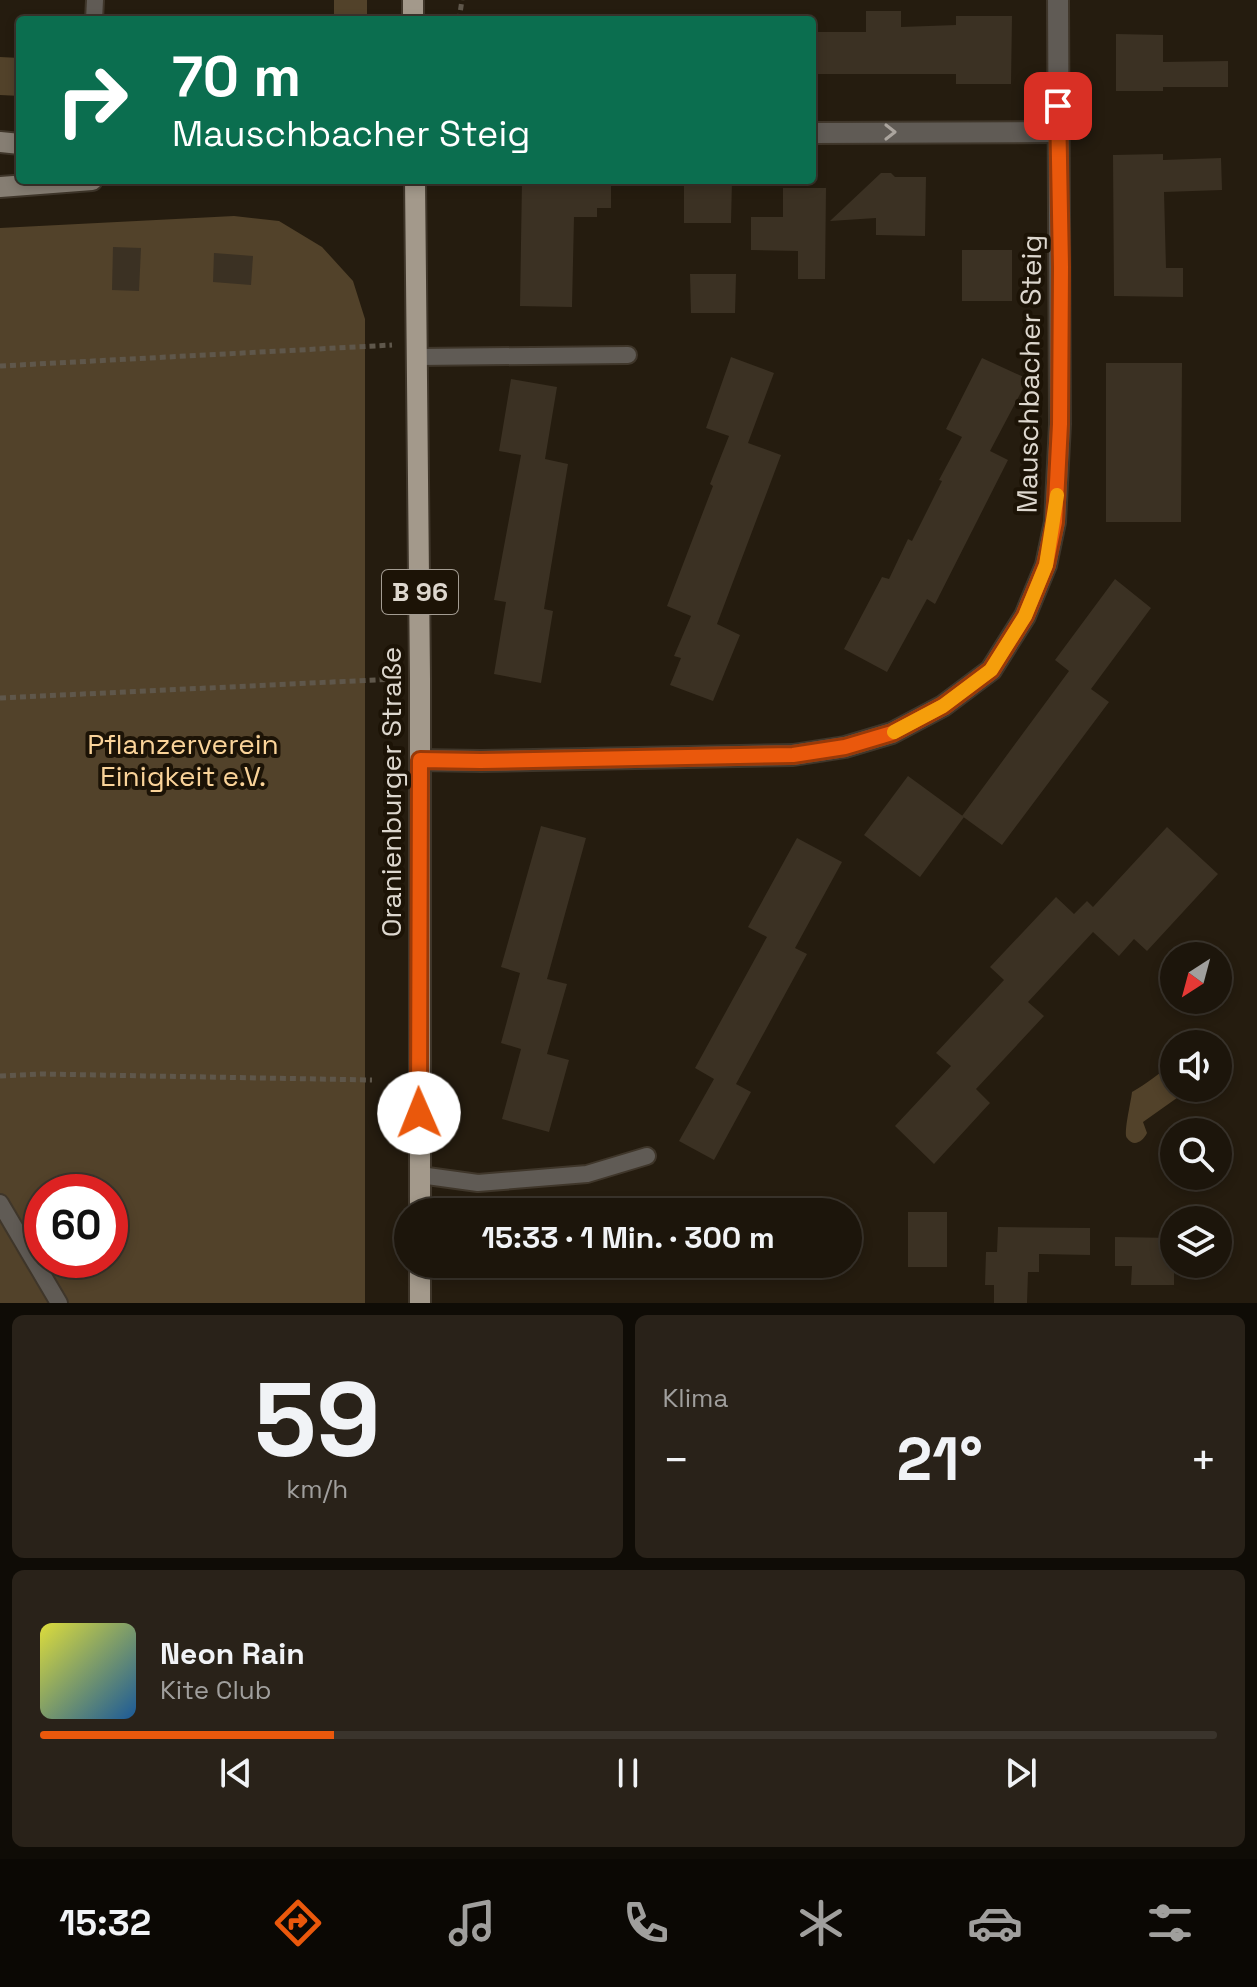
<!DOCTYPE html>
<html lang="de">
<head>
<meta charset="utf-8">
<style>
  body { margin:0; font-family:"Space Grotesk",sans-serif; background:#292219; color:#f1f3f6; height:100vh; display:flex; flex-direction:column; font-size:30px; white-space:nowrap }
  * { box-sizing:border-box; margin:0 }
  p { font-size:26px; color:#a09f9d }
  .icon { flex:none; width:44px; height:44px; fill:none; stroke:currentColor; stroke-width:2; stroke-linecap:round; stroke-linejoin:round }
  .map { position:relative; height:1303px; overflow:hidden }
  .drawer { display:flex; flex-direction:column; gap:12px; padding:12px; background:#0f0c06; flex:1 }
  .drawer>* { flex:none }
  .banner { position:absolute; left:16px; top:16px; width:800px; height:168px; border-radius:8px; box-shadow:0 4px 12px #0003,0 0 0 2px #3a342c; background:#0b6e4f; color:#fff; overflow:hidden }
  .needle { width:52px; rotate:216deg }
  .controls { position:absolute; left:1160px; top:942px; display:grid; gap:16px }
  .controls a { display:grid; place-items:center; width:72px; height:72px; border-radius:50%; background:#1c150b; box-shadow:0 4px 12px #0003,0 0 0 2px #3a342c; font-size:40px }
  .speed { position:absolute; left:24px; top:1174px; display:flex; gap:16px; font-size:40px; font-weight:700; text-align:center }
  .speed>* { display:grid; place-content:center; width:104px; height:104px; border-radius:50%; background:#1c150b; box-shadow:0 4px 12px #0003,0 0 0 2px #3a342c; line-height:1 }
  .speed .limit { border:12px solid #d22; background:#fff; color:#111 }
  .pin { position:absolute; display:grid; place-items:center; width:68px; height:68px; color:#fff; margin:-34px; border-radius:16px; box-shadow:0 4px 12px #0006 }
  .me { position:absolute; width:88px; margin:-44px; rotate:359deg; stroke-linejoin:round; filter:drop-shadow(0 0 6px #0008) }
  .turn { display:flex; align-items:center; gap:28px; height:168px; padding:0 24px; font-size:36px }
  .turn .icon { width:104px; height:104px; stroke-width:2.5 }
  .turn b { display:block; font-size:56px; line-height:68px }
  .big { font-size:60px; font-weight:600; line-height:1.1 }
  .drawer .tile { flex:1; display:flex; flex-direction:column; justify-content:center; gap:12px; min-width:0; padding:0 28px; border-radius:12px; background:#292219 }
  .drawer .dial { align-items:center; gap:0 }
  .dial b { font-size:104px; line-height:1 }
  .song { display:flex; align-items:center; gap:24px }
  .cover { width:96px; height:96px; border-radius:12px; background:linear-gradient(135deg,hsl(60 70% 55%),hsl(210 70% 35%)) }
  .played { height:8px; border-radius:4px; background:linear-gradient(90deg,#ea580c 25%,#3a342c 25%) }
  .keys { display:flex; justify-content:space-around; direction:ltr }
  .heat { display:flex; justify-content:space-between; align-items:center; font-size:44px; direction:ltr }
  .drawer .tiles { flex:1; display:grid; gap:12px; grid-template-columns:1fr 1fr }
  .tile:last-child { grid-column:span 2 }
  .trip { position:absolute; left:394px; top:1198px; width:468px; height:80px; border-radius:40px; background:#1c150b; box-shadow:0 4px 12px #0003,0 0 0 2px #3a342c; font-weight:600; line-height:80px; text-align:center }
  .tabs { display:flex; height:128px; justify-content:space-around; align-items:center; background:#0b0804; color:#a09f9d }
  .tabs .icon { width:56px; height:56px }
  .tabs .active { color:#ea580c }
  .tabs b { font-size:36px; color:#f1f3f6 }
  .map>svg:first-child { display:block }
  .green { fill:#52422a; fill-rule:evenodd }
  .building { fill:#3b3123 }
  .lines { fill:none; stroke-linecap:round; stroke-linejoin:round }
  .lane-casing { stroke:#3f362a; stroke-width:20 }
  .street-casing { stroke:#3f362a; stroke-width:24 }
  .secondary-casing { stroke:#3f362a; stroke-width:24 }
  .primary-casing { stroke:#3f362a; stroke-width:24 }
  .path { stroke:#5f574b; stroke-width:5; stroke-dasharray:6 4; stroke-linecap:butt }
  .lane { stroke:#605b55; stroke-width:16 }
  .street { stroke:#605b55; stroke-width:20 }
  .secondary { stroke:#867e73; stroke-width:20 }
  .primary { stroke:#a3998b; stroke-width:20 }
  .oneway { stroke:#aba59e }
  .route-casing { stroke:#983908; stroke-width:20 }
  .route { stroke:#ea580c; stroke-width:14 }
  .slow { stroke:#f59e0b; stroke-width:14 }
  .labels { text-anchor:middle; dominant-baseline:central; stroke-width:8; stroke-linejoin:round; paint-order:stroke }
  .shield { fill:#1c1306; stroke:#a39c92; stroke-width:2 }
  .shield-label { font-size:26px; font-weight:bold; fill:#ddd7ce }
  .street-label { font-size:28px; fill:#ddd7ce; stroke:#1c1306 }
  .park-label { font-size:28px; fill:#fad399; stroke:#1c1306 }
</style>
</head>
<body>
<div class="map">
<svg width="1257" height="1303" viewBox="0 0 1257 1303">
  <rect width="100%" height="100%" fill="#251c0f"/>
  <g class="green">
    <rect x="334" y="0" width="33" height="20"/>
    <path d="M0,57l20,1v38l-20,-1z"/>
    <path d="M234,216l45,5 43,26 31,34 12,38v984h-365v-1075zM42,1192h68v68h-68z"/>
    <path d="M1174,1064v24h17l-48,34 4,11c-4,8 -13,15 -20,5 -4,-4 4,-36 5,-46 15,-8 26,-19 42,-28z"/>
  </g>
  <g class="building">
    <path d="M866,11h35v16l55,-2v-9h56l-1,68h-55v-10h-144v-42h54z"/>
    <path d="M1116,34l47,1v27l65,-1v26h-65v4h-47z"/>
    <path d="M1163,154v6l58,-2 1,32 -58,2 2,76h17v29l-69,-1 -1,-141z"/>
    <path d="M881,173h10l4,4h31l-1,59 -49,-1v-17l-46,3z"/>
    <path d="M522,180h89v28h-14v9h-23l-2,90 -52,-1z"/>
    <path d="M684,180h48l-1,43h-47z"/>
    <path d="M783,188h43l-1,91h-27v-28l-47,-1v-33h32z"/>
    <path d="M113,247l28,1 -2,43 -27,-1z"/>
    <rect x="962" y="250" width="50" height="51"/>
    <path d="M214,253l39,3 -2,29 -38,-3z"/>
    <path d="M690,274h46l-1,39h-44z"/>
    <path d="M731,357l43,16 -26,70 33,12 -64,169 23,11 -27,66 -43,-16 11,-27 -7,-2 17,-40 -24,-10 46,-120 -3,-2 19,-48 -23,-8z"/>
    <path d="M982,358l46,21 -38,72 18,9 -73,144 -8,-5 -40,73 -43,-23 38,-72 7,2 19,-40 4,2 30,-60 -3,-1 23,-43 -16,-8z"/>
    <path d="M1106,363h76l-1,159h-75z"/>
    <path d="M511,379l46,8 -12,72 23,5 -24,145 9,2 -12,72 -47,-9 12,-72 -12,-2 27,-145 -22,-4z"/>
    <path d="M1115,579l36,29 -60,81 18,13 -107,143 -40,-29 107,-145 -14,-11z"/>
    <path d="M908,776l56,41 -44,60 -56,-42z"/>
    <path d="M541,826l45,12 -39,141 20,5 -20,70 22,6 -20,72 -47,-13 19,-70 -20,-6 19,-70 -19,-6z"/>
    <path d="M1167,827l51,47 -71,77 -13,-12 -15,17 -26,-24 -65,70 16,14 -68,73 14,14 -56,61 -39,-38 56,-60 -15,-13 68,-73 -14,-13 66,-70 18,17 13,-13 6,6z"/>
    <path d="M797,838l45,24 -47,86 12,6 -71,130 15,8 -37,68 -35,-19 35,-62 -19,-11 72,-131 -19,-10z"/>
    <rect x="908" y="1212" width="39" height="55"/>
    <path d="M998,1227l92,1v27l-51,-1v18h-11l-1,31h-33v-18h-9l1,-33h11z"/>
    <path d="M1115,1237l59,1v47h-43l1,-19h-17z"/>
  </g>
  <g class="lines">
    <defs>
      <g id="lane">
        <path d="M94,20l1,-20"/>
        <path d="M418,357l210,-2"/>
        <path d="M420,1175l58,8 109,-9 60,-18"/>
        <path d="M0,1203l59,100"/>
      </g>
      <g id="street">
        <path d="M812,133l246,-1"/>
        <path d="M420,760l61,1 312,-6 52,-8 47,-14 51,-27 48,-36 34,-54 21,-51 9,-43 5,-98 -2,-424"/>
      </g>
      <g id="secondary">
        <path d="M0,142l20,2"/>
        <path d="M0,187l92,-7"/>
      </g>
      <g id="primary">
        <path d="M413,0v20"/>
        <path d="M415,180l5,498v534"/>
        <path d="M420,1264v39"/>
      </g>
    </defs>
    <use href="#lane" class="lane-casing"/>
    <use href="#street" class="street-casing"/>
    <use href="#secondary" class="secondary-casing"/>
    <use href="#primary" class="primary-casing"/>
    <g class="path">
      <path d="M459,20l3,-20"/>
      <path d="M0,366l392,-21"/>
      <path d="M0,698l395,-19"/>
      <path d="M0,1076l42,-2 330,6"/>
    </g>
    <use href="#lane" class="lane"/>
    <use href="#street" class="street"/>
    <use href="#secondary" class="secondary"/>
    <use href="#primary" class="primary"/>
  </g>
  <defs><path id="oneway-chevron" d="M-2-3.5L2.5 0L-2 3.5" fill="none" stroke-width="1.6" stroke-linecap="round" stroke-linejoin="round" transform="scale(2)"/></defs>
  <use class="oneway" href="#oneway-chevron" transform="translate(890 132)"/>
  <g class="lines">
    <defs>
      <path id="route" d="M419,1113l1,-353 61,1 312,-6 52,-8 47,-14 51,-27 48,-36 34,-54 21,-51 9,-43 5,-98 1,-157 -3,-161"/>
    </defs>
    <use href="#route" class="route-casing"/>
    <use href="#route" class="route"/>
    <path class="slow" d="M894,732l49,-26 48,-36 34,-54 21,-51 11,-70"/>
  </g>
  <g class="labels">
    <rect class="shield" x="382" y="570" width="76" height="44" rx="6"/>
    <g class="shield-label">
      <text x="420" y="592">B 96</text>
    </g>
    <g class="street-label">
      <text transform="translate(1029 374) rotate(-89)">Mauschbacher Steig</text>
      <text transform="translate(391 792) rotate(-90)">Oranienburger Straße</text>
    </g>
    <g class="park-label">
      <text x="183" y="744">Pflanzerverein<tspan x="183" dy="32">Einigkeit e.V.</tspan></text>
    </g>
  </g>
</svg>
<div class="controls">
<a><svg class="needle" viewBox="-14 -14 28 28"><path d="M0-13l5 13h-10z" fill="#e53935"/><path d="M0 13l5-13h-10z" fill="#a09f9d"/></svg></a>
<a><svg class="icon" aria-label="sound" viewBox="0 0 24 24"><path d="M4 9h4l5-4v14l-5-4H4zM17 9q2 3 0 6"/></svg></a>
<a><svg class="icon" aria-label="search" viewBox="0 0 24 24"><circle cx="10" cy="10" r="6"/><path d="M15 15l6 6"/></svg></a>
<a><svg class="icon" aria-label="layers" viewBox="0 0 24 24"><path d="M12 4l9 5-9 5-9-5zM3 14l9 5 9-5"/></svg></a>
</div>
<div class="speed"><div class="limit">60</div></div>
<div class="pin" style="left:1058px;top:106px;background:#d93025"><svg class="icon" aria-label="arrive" viewBox="0 0 24 24"><path d="M6 21V4h12l-3 4 3 4H6"/></svg></div>
<svg class="me" style="left:419px;top:1113px" viewBox="-20 -20 40 40"><circle r="19" fill="#fff"/><path d="M0-13L10 11 0 6-10 11z" fill="#ea580c"/></svg>
<div class="trip">15:33 · 1 Min. · 300 m</div>
<div class="banner">
<div class="turn"><svg class="icon" aria-label="right" viewBox="0 0 24 24"><path d="M7 20v-9h11M14 6l5 5-5 5"/></svg><div><b>70 m</b>Mauschbacher Steig</div></div>
</div>
</div>
<section class="drawer">
<div class="tiles">
<div class="tile dial"><b>59</b><p>km/h</p></div>
<div class="tile"><p>Klima</p>
<div class="heat"><a>−</a><b class="big">21°</b><a>+</a></div>
</div>
<div class="tile">
<div class="song"><i class="cover"></i><div><b>Neon Rain</b><p>Kite Club</p></div></div>
<div class="played"></div>
<div class="keys"><svg class="icon" aria-label="previous" viewBox="0 0 24 24"><path d="M18 5L8 12l10 7zM5 5v14"/></svg><svg class="icon" aria-label="pause" viewBox="0 0 24 24"><path d="M8 5v14M16 5v14"/></svg><svg class="icon" aria-label="next" viewBox="0 0 24 24"><path d="M6 5l10 7-10 7zM19 5v14"/></svg></div>
</div>
</div>
</section>
<nav class="tabs">
<b>15:32</b>
<svg class="icon active" aria-label="directions" viewBox="0 0 24 24"><path d="M12 3l9 9-9 9-9-9zM9 14v-3h6M13 9l2 2-2 2"/></svg>
<svg class="icon" aria-label="music" viewBox="0 0 24 24"><path d="M9 18V5l10-2v13"/><circle cx="6" cy="18" r="3"/><circle cx="16" cy="16" r="3"/></svg>
<svg class="icon" aria-label="phone" viewBox="0 0 24 24"><path d="M5 4h4l2 5-3 2q2 4 5 5l2-3 5 2v4C11 20 4 13 5 4z"/></svg>
<svg class="icon" aria-label="climate" viewBox="0 0 24 24"><path d="M12 3v18M4 7l16 10M4 17L20 7"/></svg>
<svg class="icon" aria-label="car" viewBox="0 0 24 24"><path d="M5 17H2v-5l4-1 3-4h7l3 4 3 1v5h-3M9 17h6M6 11h13"/><circle cx="7" cy="17" r="2"/><circle cx="17" cy="17" r="2"/></svg>
<svg class="icon" aria-label="filters" viewBox="0 0 24 24"><path d="M4 7h16M4 17h16"/><circle cx="9" cy="7" r="2"/><circle cx="15" cy="17" r="2"/></svg>
</nav>
</body>
</html>
